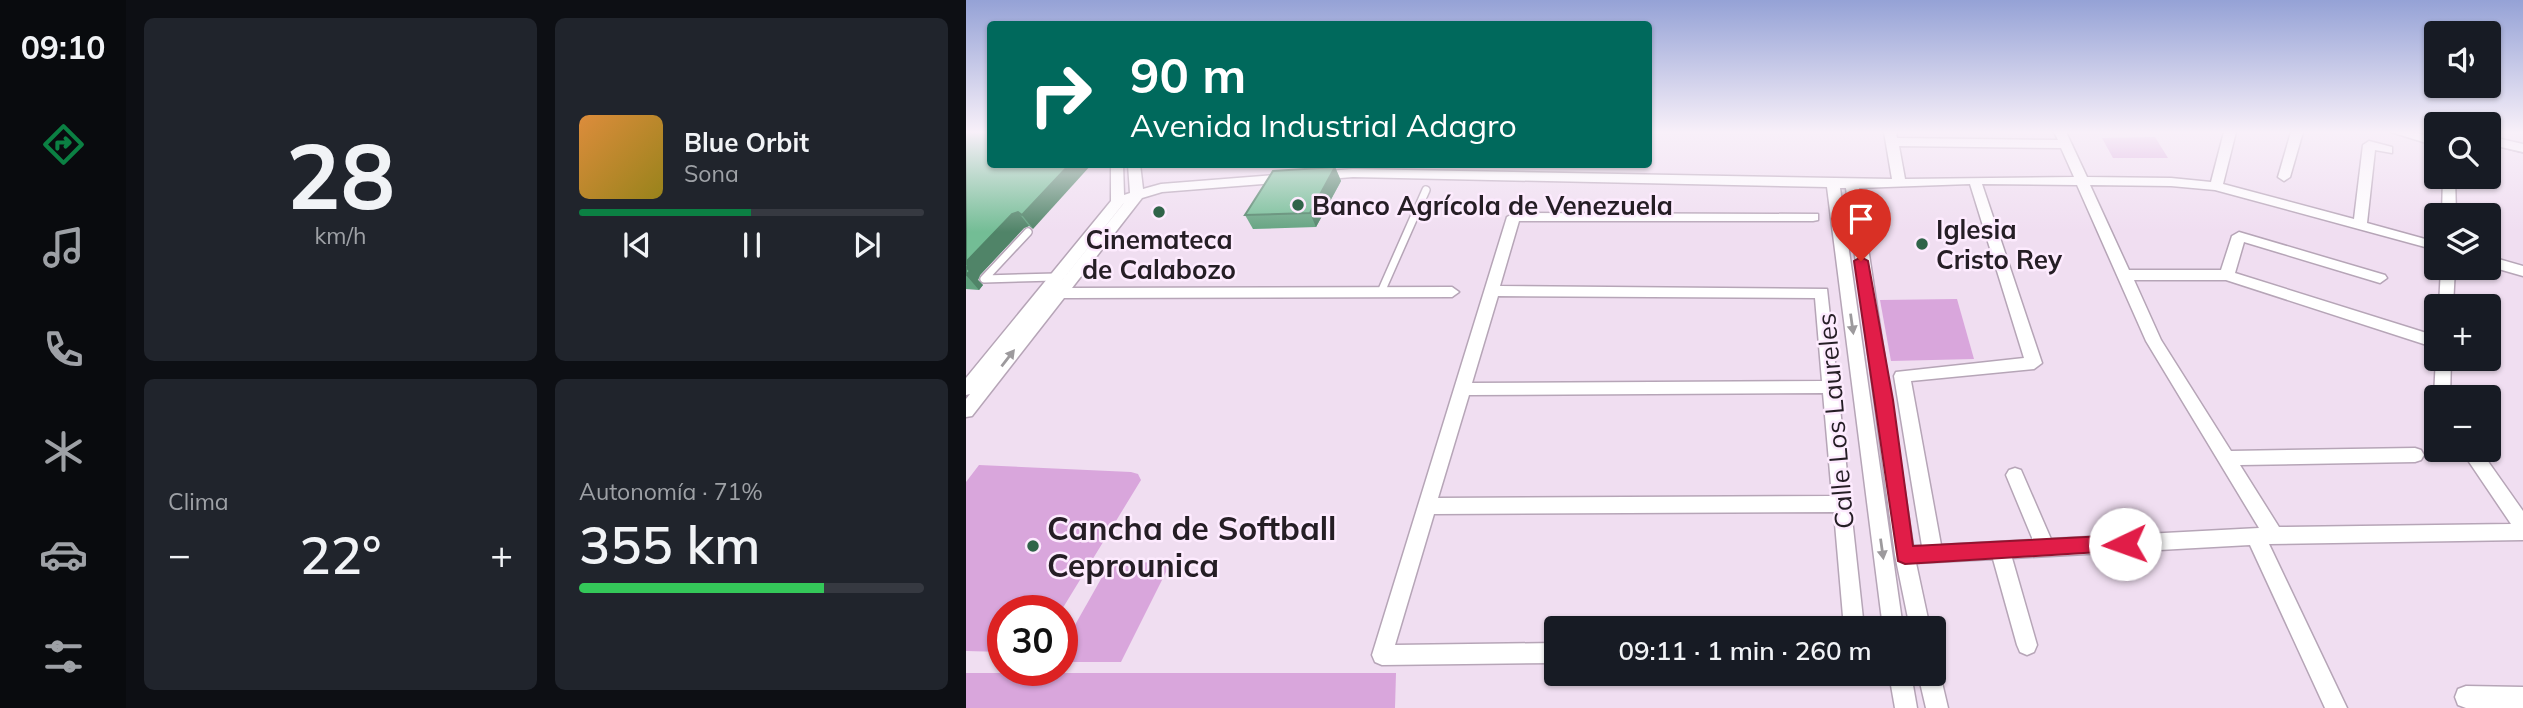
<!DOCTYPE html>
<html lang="es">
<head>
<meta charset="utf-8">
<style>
  body { margin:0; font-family:Mulish,sans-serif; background:#20242c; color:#f1f3f6; height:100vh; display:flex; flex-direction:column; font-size:26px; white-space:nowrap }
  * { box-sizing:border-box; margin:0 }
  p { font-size:23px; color:#9ea1a6 }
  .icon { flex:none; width:38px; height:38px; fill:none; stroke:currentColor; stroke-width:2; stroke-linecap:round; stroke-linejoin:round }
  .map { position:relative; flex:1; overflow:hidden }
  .panel { display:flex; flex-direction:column; gap:18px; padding:18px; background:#0d0f14; width:840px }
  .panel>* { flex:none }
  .guide { position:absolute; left:21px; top:21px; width:665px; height:147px; border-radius:7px; box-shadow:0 2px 5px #0004; background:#00695c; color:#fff; overflow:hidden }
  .tools { position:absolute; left:1458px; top:21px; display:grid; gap:14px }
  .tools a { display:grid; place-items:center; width:77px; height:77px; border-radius:7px; background:#171b24; box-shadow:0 2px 5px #0004; font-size:35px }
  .speed { position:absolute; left:21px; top:595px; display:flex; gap:14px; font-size:35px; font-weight:700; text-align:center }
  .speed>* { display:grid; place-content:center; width:91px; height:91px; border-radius:50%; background:#171b24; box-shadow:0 2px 5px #0004; line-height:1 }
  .speed .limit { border:10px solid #d22; background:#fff; color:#111 }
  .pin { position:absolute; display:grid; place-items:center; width:60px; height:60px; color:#fff; margin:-72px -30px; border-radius:50% 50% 50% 0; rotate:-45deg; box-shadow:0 0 7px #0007 }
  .pin .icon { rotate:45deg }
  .me { position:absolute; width:77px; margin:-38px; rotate:267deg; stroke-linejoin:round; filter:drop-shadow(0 0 5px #0008) }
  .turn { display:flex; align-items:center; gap:24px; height:147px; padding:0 28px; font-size:32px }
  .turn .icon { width:91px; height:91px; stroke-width:2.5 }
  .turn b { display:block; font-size:49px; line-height:60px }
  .big { font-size:52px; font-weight:600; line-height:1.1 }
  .panel .widget { flex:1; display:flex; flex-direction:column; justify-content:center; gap:10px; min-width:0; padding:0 24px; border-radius:10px; background:#20242c }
  .panel .dial { align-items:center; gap:0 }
  .dial b { font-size:91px; line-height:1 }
  .song { display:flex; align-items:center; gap:21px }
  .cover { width:84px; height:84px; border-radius:10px; background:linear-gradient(135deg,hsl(30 70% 55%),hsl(50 70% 35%)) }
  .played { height:7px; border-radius:4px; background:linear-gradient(90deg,#0b8043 50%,#363941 50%) }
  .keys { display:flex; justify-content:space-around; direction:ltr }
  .heat { display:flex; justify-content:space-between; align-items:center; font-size:38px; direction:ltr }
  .charge { height:10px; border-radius:5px; background:linear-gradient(90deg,#34c759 71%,#363941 0) }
  .panel .tiles { flex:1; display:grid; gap:18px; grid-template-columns:repeat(2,1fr) }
  .trip { position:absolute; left:578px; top:616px; width:402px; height:70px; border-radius:7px; background:#171b24; box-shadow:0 2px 5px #0004; font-weight:600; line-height:70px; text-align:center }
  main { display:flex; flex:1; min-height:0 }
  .dock { display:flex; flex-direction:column; width:126px; justify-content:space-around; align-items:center; background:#090b0e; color:#9ea1a6 }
  .dock .icon { width:49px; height:49px }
  .dock .selected { color:#0b8043 }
  .dock b { font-size:32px; color:#f1f3f6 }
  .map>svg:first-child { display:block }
  .green { fill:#d9a6dc }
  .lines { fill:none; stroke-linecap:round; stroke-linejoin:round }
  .stream { stroke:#b886bb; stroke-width:3.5 }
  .lane-casing { stroke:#b6a5b7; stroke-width:10 }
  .street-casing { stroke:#b6a5b7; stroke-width:3 }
  .lane { stroke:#fff; stroke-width:7 }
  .street { fill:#fff; fill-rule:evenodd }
  .wall { fill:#63a380 }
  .shaded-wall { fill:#508468 }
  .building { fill:#73bd95; stroke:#508468; stroke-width:2 }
  .oneway { fill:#9d9a9d }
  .route { fill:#e11d48; stroke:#92132f; stroke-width:2 }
  .poi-dot { fill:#306449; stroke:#fdebfe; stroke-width:2.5 }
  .labels { text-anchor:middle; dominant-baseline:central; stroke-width:5; stroke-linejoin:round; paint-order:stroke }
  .poi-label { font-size:26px; font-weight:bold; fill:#251e25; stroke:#fdebfe; text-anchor:start }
  .street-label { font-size:26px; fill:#251e25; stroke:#fdebfe }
  .near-poi-label { font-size:32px; font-weight:bold; fill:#251e25; stroke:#fdebfe; text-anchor:start }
</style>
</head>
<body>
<main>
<nav class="dock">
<b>09:10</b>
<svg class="icon selected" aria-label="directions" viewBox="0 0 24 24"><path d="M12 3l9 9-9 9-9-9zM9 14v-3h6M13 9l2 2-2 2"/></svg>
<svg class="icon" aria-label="music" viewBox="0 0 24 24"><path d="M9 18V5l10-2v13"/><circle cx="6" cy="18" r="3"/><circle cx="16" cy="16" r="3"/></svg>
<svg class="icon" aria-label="phone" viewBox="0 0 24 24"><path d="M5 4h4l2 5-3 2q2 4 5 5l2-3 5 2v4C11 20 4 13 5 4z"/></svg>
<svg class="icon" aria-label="climate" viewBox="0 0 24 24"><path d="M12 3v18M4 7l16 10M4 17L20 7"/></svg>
<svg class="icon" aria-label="car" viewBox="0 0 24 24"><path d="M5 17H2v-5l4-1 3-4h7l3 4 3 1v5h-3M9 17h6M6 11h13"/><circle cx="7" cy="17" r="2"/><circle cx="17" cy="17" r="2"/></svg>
<svg class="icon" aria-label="filters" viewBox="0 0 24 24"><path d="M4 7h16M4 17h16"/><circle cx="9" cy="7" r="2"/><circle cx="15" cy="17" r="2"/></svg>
</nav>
<section class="panel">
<div class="tiles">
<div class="widget dial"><b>28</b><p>km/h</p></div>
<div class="widget">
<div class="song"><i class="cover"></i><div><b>Blue Orbit</b><p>Sona</p></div></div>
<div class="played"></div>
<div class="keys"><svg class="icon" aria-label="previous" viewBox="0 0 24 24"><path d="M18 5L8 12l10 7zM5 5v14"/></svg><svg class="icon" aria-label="pause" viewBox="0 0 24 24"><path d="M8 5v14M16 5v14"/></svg><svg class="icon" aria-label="next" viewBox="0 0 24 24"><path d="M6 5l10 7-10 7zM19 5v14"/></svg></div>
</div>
<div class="widget"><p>Clima</p>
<div class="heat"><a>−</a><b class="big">22°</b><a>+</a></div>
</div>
<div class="widget"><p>Autonomía · 71%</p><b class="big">355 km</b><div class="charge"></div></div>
</div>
</section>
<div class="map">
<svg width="1557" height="708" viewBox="0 0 1557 708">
  <rect width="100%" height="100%" fill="#f0def1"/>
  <g class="green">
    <path d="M1189,137l13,21h-55l-11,-20z"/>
    <path d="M991,299l17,60 -83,2 -11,-61z"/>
    <path d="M13,465l152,7 7,2 3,6 -80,131h-58v41l-37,-1v-169z"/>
    <path d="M205,562l-50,100h-59v-14l48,-85z"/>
    <path d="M0,673h430l-1,35h-429z"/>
  </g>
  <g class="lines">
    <path class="stream" d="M1537,147l20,5"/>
    <defs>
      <g id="lane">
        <path d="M62,232l-44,47 72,-2"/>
        <path d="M415,292l45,-102"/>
      </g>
      <g id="street">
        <path d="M918,132h12l1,6 161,2 -4,-8h12l21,45 84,1 40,4 13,-50h12l-13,52 131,35 9,-74 6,-4 23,6v6l-17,-3 -8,73 69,19v8l-221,-60 -44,-4 -81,-1 39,85h92l11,-34 7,-4 146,43 2,3 -7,5 -136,-41 -9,31 201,63v12l-210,-68h-92l27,60 70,111 184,-3 6,2 3,5 -3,5 -6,2 -175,3 39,62 232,-3 -50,-74h19l43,61v29l-254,4 78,164h-22l-75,-163 -238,13 25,87 -3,7 -7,3 -7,-3 -3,-7 -24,-86 -77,4 14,65h-20l-15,-73 -49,-367h-6l63,440h-20l-56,-441 -474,-10 -37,3 -6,-4 6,-4 37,-3 539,10zM933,146l162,2 13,29 -169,2zM1004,184l54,174 -128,14 -2,4 28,170h-9l-54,-358zM1016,184l95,1 69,156 113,187 -208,11 -30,-69 -6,-2 -6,2 -3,5 27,65 -92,5 -30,-164 123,-12 8,-6z"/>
        <path d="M1325,132h12l-13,45 -6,4 -6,-4z"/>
        <path d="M1425,132h22l23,6v8z"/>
        <path d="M1522,136l35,8v8l-35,-8z"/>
        <path d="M145,164h12l1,31 6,-2 -2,-29h12l3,25 18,-5 126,-10 6,4 -6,4 -125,10 -20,6 -70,90 380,-1 7,5 -7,5 -388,1 -92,118 -6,1v-18l4,-5 -4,1v-17l145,-177zM158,203l-68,85 67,-84z"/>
        <path d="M1477,177h12l1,38h-14z"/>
        <path d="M548,213l304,1v6l-5,1h-294l-19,65 327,3 37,339h-20l-10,-116 -400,2 -39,131 161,-2v20l-174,2 -7,-3 -3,-7 135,-438zM532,296l317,2 7,83 -350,2zM857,393l9,103 -394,2 31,-103z"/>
        <path d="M1522,256l35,10v10l-35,-10z"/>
        <path d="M1475,268h14l-2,38h-14z"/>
        <path d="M1470,357l15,2 -1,38h-14v4l-2,-4z"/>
        <path d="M968,665l6,9 8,34h-22l-8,-34h16z"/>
        <path d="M923,674h22l6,34h-22z"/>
        <path d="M1500,686l57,1v21h-57l-8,-3 -3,-8 3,-8z"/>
      </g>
    </defs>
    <use href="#lane" class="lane-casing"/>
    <use href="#street" class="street-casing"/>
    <use href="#lane" class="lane"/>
    <use href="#street" class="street"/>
  </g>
  <g class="wall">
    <path d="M0,132l67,97 -4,-3 -5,2 -44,47 -2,5 5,5 -4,5 -13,-1z"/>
    <path d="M369,167l6,14 -25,46 -63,2 -8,-14z"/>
  </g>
  <g class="shaded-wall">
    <path d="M104,164h22l-59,65 -11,-14z"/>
    <path d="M369,167l6,14 -25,46 -6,-14z"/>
    <path d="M52,212l11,14 -5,2 -44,47 -2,5 5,5 -4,5 -13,-15 1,-14 45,-47z"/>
  </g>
  <g class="building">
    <path d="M0,132h24v32h80l-48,51 -4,-3 -6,2 -45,47 -1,4z"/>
    <path d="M369,167l-25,46 -65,2 28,-44z"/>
    <path d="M0,267l4,4 -4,4z"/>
  </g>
  <defs><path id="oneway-solid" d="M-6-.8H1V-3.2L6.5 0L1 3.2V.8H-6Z" transform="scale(1.75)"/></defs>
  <g class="oneway">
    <use href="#oneway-solid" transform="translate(886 324) rotate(82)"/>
    <use href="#oneway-solid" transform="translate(42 358) rotate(-52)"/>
    <use href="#oneway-solid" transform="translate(916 549) rotate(82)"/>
  </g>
  <linearGradient id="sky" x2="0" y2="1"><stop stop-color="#95a2d6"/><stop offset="0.57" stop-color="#f8f0f9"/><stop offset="1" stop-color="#f8f0f9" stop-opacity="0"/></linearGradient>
  <rect width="1557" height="232" fill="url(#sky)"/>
  <path class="route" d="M895,257l7,4 25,139 20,146 212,-11 6,3 3,6 -3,6 -226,14 -7,-3 -44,-300z"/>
  <g class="poi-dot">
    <circle cx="332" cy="205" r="7"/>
    <circle cx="193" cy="212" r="7"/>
    <circle cx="956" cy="244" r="7"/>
    <circle cx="67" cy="546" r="7"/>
  </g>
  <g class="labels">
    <g class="poi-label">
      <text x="346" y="205">Banco Agrícola de Venezuela</text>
      <text x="970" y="229">Iglesia<tspan x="970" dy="30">Cristo Rey</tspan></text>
      <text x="193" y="239" text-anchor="middle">Cinemateca<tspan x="193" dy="30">de Calabozo</tspan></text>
    </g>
    <g class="street-label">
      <text transform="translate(869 421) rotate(-95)">Calle Los Laureles</text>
    </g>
    <g class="near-poi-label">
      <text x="81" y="528">Cancha de Softball<tspan x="81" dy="37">Ceprounica</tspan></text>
    </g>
  </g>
</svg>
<div class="tools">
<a><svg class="icon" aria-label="sound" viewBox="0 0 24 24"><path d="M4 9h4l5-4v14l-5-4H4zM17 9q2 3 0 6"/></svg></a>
<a><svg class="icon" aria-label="search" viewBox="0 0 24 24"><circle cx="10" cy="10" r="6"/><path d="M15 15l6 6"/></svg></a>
<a><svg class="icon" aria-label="layers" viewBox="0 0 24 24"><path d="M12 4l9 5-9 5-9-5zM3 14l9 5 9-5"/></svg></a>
<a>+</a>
<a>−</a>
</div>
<div class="speed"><div class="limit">30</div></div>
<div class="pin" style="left:895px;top:261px;background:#d93025"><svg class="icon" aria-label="arrive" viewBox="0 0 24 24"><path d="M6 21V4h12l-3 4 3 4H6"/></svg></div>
<svg class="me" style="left:1159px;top:544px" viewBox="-20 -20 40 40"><circle r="19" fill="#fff"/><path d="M0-13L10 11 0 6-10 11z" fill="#e11d48"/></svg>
<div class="trip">09:11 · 1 min · 260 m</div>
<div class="guide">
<div class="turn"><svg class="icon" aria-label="right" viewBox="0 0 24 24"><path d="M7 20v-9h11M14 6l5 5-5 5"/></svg><div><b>90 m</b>Avenida Industrial Adagro</div></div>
</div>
</div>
</main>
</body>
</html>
